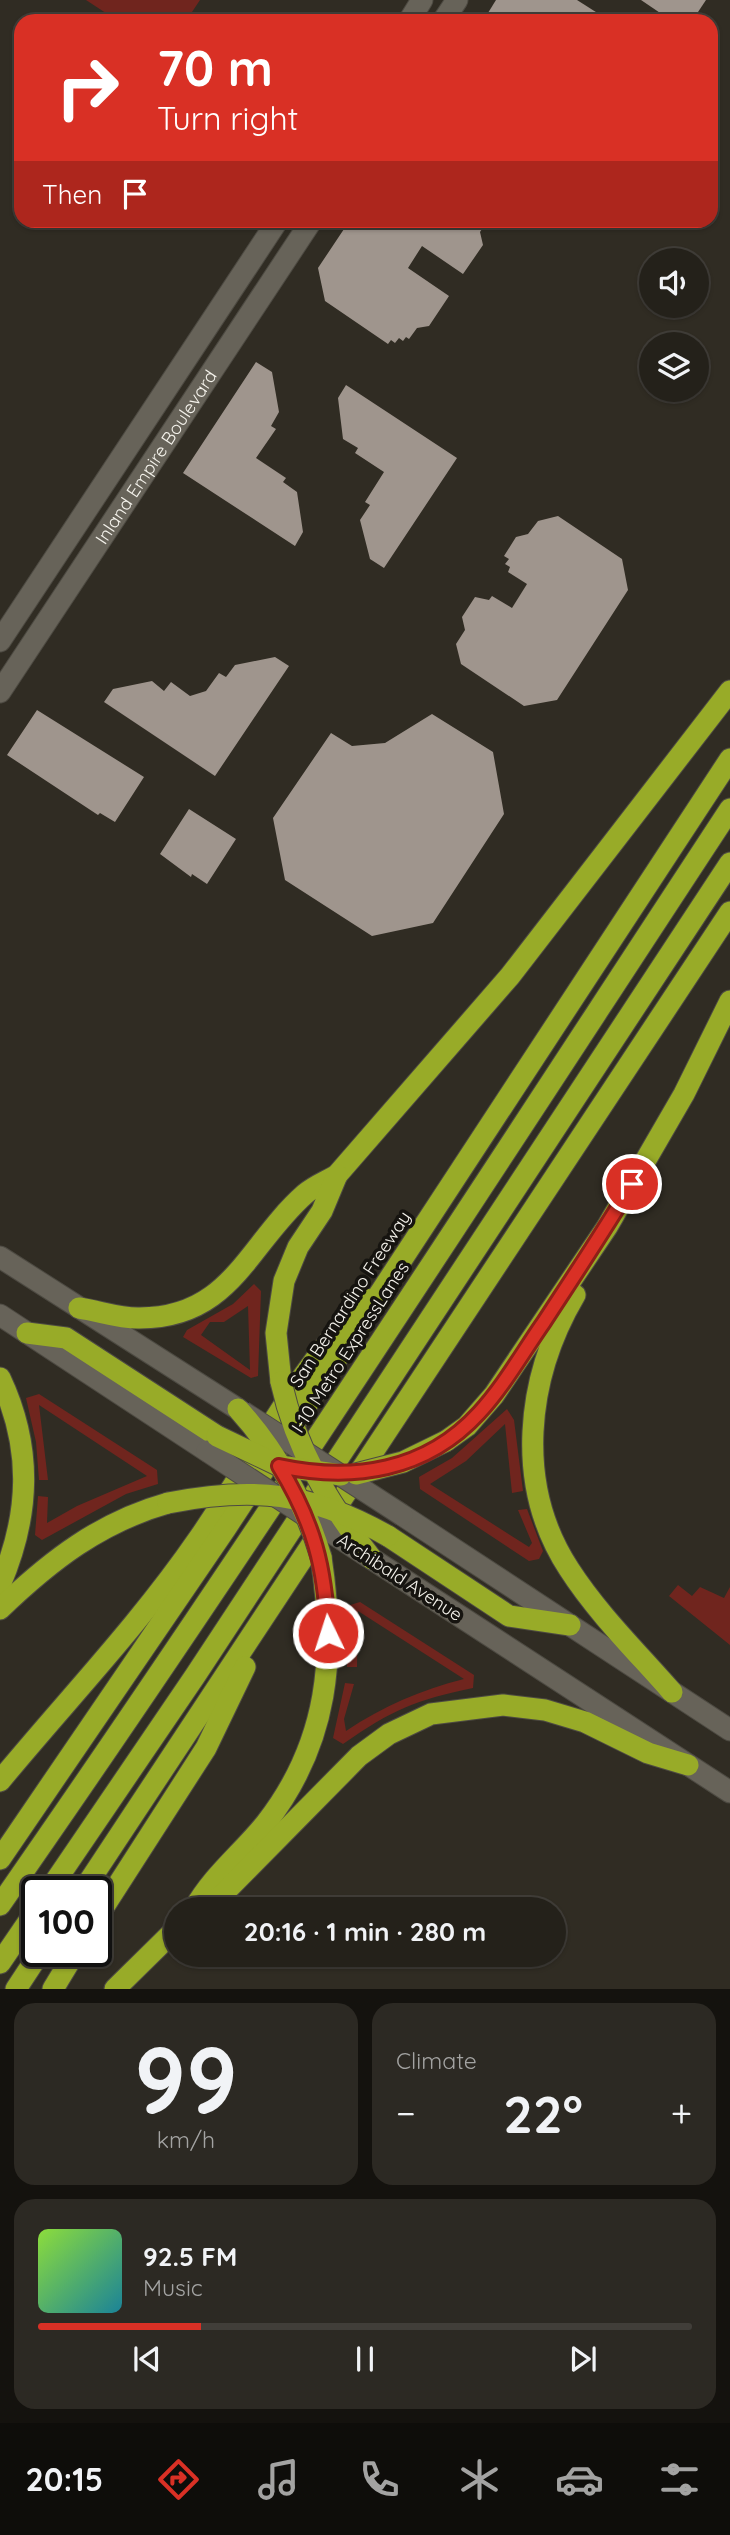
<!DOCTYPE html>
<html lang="en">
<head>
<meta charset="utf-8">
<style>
  body { margin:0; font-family:Quicksand,sans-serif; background:#2c2923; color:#f1f3f6; height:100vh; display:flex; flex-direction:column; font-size:26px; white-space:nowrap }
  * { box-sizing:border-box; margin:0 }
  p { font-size:23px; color:#a3a3a2 }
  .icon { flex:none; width:38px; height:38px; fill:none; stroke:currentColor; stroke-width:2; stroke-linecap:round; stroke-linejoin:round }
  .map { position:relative; height:1989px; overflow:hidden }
  .sheet { display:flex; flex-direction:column; gap:14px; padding:14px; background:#14120e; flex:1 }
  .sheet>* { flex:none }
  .top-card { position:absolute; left:14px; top:14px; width:704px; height:214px; border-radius:21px; box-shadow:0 2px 5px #0004,0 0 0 2px #413e39; background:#d93025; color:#fff; overflow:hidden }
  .controls { position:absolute; left:639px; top:248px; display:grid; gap:14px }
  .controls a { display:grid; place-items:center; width:70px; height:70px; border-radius:50%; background:#24211a; box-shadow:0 2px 5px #0004,0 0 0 2px #413e39; font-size:35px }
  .speed { position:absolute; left:21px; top:1876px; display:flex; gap:14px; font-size:35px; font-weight:700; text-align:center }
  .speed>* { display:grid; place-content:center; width:91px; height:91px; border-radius:50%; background:#24211a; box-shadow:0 2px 5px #0004,0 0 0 2px #413e39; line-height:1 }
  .speed .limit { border:4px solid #111; border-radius:10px; background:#fff; color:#111 }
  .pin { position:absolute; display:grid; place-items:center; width:60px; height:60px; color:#fff; margin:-30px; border:4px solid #fff; border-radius:50%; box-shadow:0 2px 7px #0007 }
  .me { position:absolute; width:77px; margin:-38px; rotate:356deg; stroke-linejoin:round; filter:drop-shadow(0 0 5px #0008) }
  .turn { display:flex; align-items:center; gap:24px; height:147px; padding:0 28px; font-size:32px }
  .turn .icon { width:91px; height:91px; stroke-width:2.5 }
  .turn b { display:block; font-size:49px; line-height:60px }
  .then { display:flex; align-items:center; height:66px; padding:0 28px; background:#0003; gap:14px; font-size:26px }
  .big { font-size:52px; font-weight:700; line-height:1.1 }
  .sheet .card { flex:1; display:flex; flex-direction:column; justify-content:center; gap:10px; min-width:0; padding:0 24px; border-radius:21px; background:#2c2923 }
  .sheet .dial { align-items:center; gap:0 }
  .dial b { font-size:91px; line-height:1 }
  .song { display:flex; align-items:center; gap:21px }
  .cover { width:84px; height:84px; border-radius:10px; background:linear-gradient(135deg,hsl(90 70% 55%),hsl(190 70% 35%)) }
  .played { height:7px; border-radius:4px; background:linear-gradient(90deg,#d93025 25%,#413e39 25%) }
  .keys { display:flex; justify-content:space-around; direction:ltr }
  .heat { display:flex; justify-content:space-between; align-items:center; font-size:38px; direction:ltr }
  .sheet .tiles { flex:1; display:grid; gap:14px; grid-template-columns:1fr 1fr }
  .card:last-child { grid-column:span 2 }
  .trip { position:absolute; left:164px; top:1897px; width:402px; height:70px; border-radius:35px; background:#24211a; box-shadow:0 2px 5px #0004,0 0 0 2px #413e39; font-weight:700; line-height:70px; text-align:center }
  .dock { display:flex; height:112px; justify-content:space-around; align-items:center; background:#0e0d0a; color:#a3a3a2 }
  .dock .icon { width:49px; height:49px }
  .dock .selected { color:#d93025 }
  .dock b { font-size:32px; color:#f1f3f6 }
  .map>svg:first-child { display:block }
  .green { fill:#70251e; fill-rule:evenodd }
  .building { fill:#9f958d }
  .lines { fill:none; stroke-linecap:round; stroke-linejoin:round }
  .secondary-casing { stroke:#4d4a42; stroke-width:23 }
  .highway-casing { stroke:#4d4a42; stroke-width:23 }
  .secondary { stroke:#676359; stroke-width:21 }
  .highway { stroke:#98ab28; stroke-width:21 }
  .secondary-bridge-casing { stroke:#4d4a42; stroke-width:23; stroke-linecap:butt }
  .highway-bridge-casing { stroke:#4d4a42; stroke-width:23; stroke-linecap:butt }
  .secondary-bridge { stroke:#676359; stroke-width:21 }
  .highway-bridge { stroke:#98ab28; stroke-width:21 }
  .route-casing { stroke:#8d1f18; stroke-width:18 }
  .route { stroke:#d93025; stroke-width:12 }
  .labels { text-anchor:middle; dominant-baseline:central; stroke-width:7; stroke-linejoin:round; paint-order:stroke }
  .street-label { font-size:18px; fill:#f5f3ec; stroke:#161410 }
</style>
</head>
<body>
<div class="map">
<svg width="730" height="1989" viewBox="0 0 730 1989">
  <rect width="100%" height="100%" fill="#302c23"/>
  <g class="green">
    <path d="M86,0h114l-14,21h-68z"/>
    <path d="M254,1284l7,7 -3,85 -7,2 -68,-41 4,-7 46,-26zM248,1306l2,64 -49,-35 9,-13h14z"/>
    <path d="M39,1394l118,76 1,14 -32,10 -84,46 -7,-5 3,-39 10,1 -1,26 30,-17 70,-30 -108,-71 9,75h-9l-3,-38 -10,-44z"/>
    <path d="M507,1409l7,11 9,71 -11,2 -7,-69 -39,37 -36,23 99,63 3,-4 -14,-33 9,-1 16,42 -4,8 -10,2 -109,-72 -1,-12 33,-19z"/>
    <path d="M678,1585l14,11 8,-9 24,11 6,-11v58l-61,-49z"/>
    <path d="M360,1602l114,73 -1,13c-58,12 -81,22 -130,56l-10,-6 12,-55 9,1 -10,35 2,12c37,-25 75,-41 118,-52l-106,-68 -1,56h-10v-61z"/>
  </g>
  <g class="building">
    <path d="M496,0h81l33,21h-127z"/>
    <path d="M641,0h65l-14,21h-20z"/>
    <path d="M350,220h138l-8,12 3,13 -20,29 -41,-28 -14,22 41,28 -20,30 -12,2 -8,11 -3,-2 -3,4 -4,-3 -4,5 -4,-3 -3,4 -63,-43 -7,-33z"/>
    <path d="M256,362l16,10 7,40 -8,14 5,3 -20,29 30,20 -3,4 14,10 6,40 -8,14 -112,-73z"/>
    <path d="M346,385l111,73 -73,110 -14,-9 -10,-39 10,-15 -5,-3 19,-30 -29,-19 3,-5 -15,-9 -5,-41z"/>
    <path d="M558,516l64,43 6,31 -71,110 -33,6 -63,-42 -5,-20 9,-14 -3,-13 13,-20 14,3 3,-4 20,12 15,-24 -19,-12 2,-5 -5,-3 4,-5 -5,-3 12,-19 12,-3 10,-13z"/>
    <path d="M275,657l14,9 -74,110 -111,-74 9,-13 39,-8 12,10 7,-9 19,14 16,-5 13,-18 7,4 9,-12z"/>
    <path d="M37,710l107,67 -29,45 -15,-9 -2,2 -91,-60z"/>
    <path d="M432,714l61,38 11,62 -71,109 -61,13 -87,-56 -12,-62 58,-85 21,13 33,-3z"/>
    <path d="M189,809l47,30 -29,45 -15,-10 -1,3 -31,-23z"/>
  </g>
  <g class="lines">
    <defs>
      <g id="secondary">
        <path d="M409,21l13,-21"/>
        <path d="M443,21l14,-21"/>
        <path d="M0,641l278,-421"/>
        <path id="s1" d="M0,692l312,-472"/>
        <path d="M0,1257l238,152"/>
        <path d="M0,1315l207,136"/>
        <path d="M402,1515l328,215"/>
        <path d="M372,1559l358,233"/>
      </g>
      <g id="highway">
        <path d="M575,1295c-49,83 -61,190 -6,274 29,45 68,83 103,123"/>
        <path d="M79,1308c20,3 39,10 59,10 93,1 109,-73 167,-124 9,-8 22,-13 32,-19l173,-199 220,-285"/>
        <path d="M27,1333l39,5 151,98"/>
        <path d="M0,1378c33,70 30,137 0,207"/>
        <path d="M281,1382l-5,-49 8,-52 14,-34 24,-36 15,-36"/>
        <path d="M446,1441l21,-15 27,-31 113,-168 77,-133 46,-93"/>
        <path d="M388,1536l121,80 61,9"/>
        <path d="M0,1609c50,-48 100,-87 168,-106"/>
        <path d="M0,1781c66,-80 140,-157 199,-243 55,-79 99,-170 167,-239"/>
        <path d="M0,1859l226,-331 504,-769"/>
        <path d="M48,1892l147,-216 535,-813"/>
        <path d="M82,1892l648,-980"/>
        <path d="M0,1905c251,-360 489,-729 730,-1096"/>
        <path d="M194,1909c19,-34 48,-56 72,-86 63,-81 70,-168 55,-266"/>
        <path d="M198,1909l22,-12 139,-141 30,-22 42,-20 72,-9 42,5 40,12 63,31 40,12"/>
        <path d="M96,1919l110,-171 39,-81"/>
        <path d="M0,1963l37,-54"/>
        <path d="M16,1989l25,-38"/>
        <path d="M53,1989l23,-38"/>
        <path d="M115,1989l62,-61"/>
      </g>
    </defs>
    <use href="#secondary" class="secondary-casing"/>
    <use href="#highway" class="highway-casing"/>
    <use href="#secondary" class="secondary"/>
    <use href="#highway" class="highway"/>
    <defs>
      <g id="secondary-bridge">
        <path d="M243,1412l159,103"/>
        <path d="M207,1451l163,107"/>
      </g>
      <g id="highway-bridge">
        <path d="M281,1382c15,68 48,122 91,177"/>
        <path d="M238,1409c38,42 67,94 83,148"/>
        <path d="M217,1436l63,30 61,9"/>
        <path d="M356,1474l47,-12 43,-21"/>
        <path d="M168,1503c86,-17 142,-11 220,33"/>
      </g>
    </defs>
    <use href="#secondary-bridge" class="secondary-bridge-casing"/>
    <use href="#highway-bridge" class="highway-bridge-casing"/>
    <use href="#secondary-bridge" class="secondary-bridge"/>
    <use href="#highway-bridge" class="highway-bridge"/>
  </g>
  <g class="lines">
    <defs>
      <path id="route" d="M328,1633c-3,-66 -14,-110 -49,-167 74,16 147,5 200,-53 25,-27 44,-61 65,-91 30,-46 60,-91 88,-138"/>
    </defs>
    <use href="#route" class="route-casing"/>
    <use href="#route" class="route"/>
  </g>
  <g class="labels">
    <g class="street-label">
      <text stroke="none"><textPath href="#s1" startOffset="282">Inland Empire Boulevard</textPath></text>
      <text transform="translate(350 1299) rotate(-57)">San Bernardino Freeway</text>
      <text transform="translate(350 1347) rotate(-57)">I-10 Metro ExpressLanes</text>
      <text transform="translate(400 1577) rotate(33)">Archibald Avenue</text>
    </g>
  </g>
</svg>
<div class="controls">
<a><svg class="icon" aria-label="sound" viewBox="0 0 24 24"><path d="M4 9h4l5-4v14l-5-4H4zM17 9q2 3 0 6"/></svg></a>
<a><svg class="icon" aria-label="layers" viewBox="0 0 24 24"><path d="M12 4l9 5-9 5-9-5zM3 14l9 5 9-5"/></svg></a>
</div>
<div class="speed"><div class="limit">100</div></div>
<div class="pin" style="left:632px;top:1184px;background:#d93025"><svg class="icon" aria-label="arrive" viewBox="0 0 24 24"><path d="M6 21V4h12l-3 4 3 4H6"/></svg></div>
<svg class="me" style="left:328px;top:1633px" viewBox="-20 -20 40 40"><circle r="17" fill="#d93025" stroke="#fff" stroke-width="3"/><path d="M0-11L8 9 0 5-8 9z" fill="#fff"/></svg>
<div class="trip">20:16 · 1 min · 280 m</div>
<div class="top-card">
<div class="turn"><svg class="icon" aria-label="right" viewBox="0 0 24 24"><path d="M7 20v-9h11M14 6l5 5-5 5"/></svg><div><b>70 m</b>Turn right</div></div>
<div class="then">Then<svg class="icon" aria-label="arrive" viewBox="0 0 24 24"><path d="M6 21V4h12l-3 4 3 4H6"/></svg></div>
</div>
</div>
<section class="sheet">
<div class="tiles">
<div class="card dial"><b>99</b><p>km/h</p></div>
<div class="card"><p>Climate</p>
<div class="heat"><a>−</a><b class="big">22°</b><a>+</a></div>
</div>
<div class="card">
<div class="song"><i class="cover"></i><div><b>92.5 FM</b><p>Music</p></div></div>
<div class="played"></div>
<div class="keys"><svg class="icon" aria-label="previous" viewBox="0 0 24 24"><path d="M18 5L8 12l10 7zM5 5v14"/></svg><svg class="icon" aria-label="pause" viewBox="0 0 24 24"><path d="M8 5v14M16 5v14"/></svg><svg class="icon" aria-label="next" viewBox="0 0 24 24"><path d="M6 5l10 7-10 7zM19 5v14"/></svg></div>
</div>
</div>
</section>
<nav class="dock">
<b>20:15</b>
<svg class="icon selected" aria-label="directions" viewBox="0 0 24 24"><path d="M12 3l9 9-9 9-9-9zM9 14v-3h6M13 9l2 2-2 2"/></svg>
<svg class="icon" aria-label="music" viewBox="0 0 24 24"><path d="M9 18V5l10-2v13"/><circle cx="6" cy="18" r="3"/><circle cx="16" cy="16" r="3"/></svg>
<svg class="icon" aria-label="phone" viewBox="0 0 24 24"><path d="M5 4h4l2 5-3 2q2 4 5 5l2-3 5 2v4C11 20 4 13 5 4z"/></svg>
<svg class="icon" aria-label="climate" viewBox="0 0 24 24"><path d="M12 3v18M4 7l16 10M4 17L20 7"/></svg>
<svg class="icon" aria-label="car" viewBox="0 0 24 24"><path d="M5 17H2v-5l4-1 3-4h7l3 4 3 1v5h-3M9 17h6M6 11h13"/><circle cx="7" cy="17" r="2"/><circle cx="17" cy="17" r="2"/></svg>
<svg class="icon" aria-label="filters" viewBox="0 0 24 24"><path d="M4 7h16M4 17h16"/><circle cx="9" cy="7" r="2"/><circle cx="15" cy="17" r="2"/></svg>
</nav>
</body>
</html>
